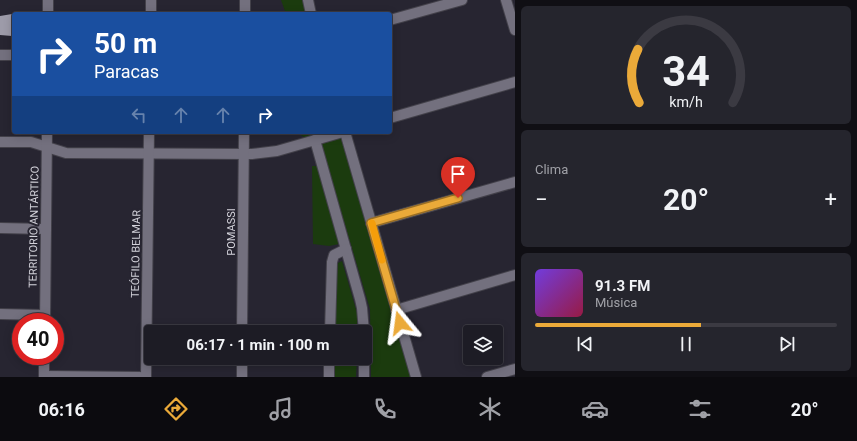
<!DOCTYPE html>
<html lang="es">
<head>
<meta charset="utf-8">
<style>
  body { margin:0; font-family:Roboto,sans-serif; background:#25252d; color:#f1f3f6; height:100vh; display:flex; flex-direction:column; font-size:15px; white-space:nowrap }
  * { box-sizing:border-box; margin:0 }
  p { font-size:13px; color:#a0a1a7 }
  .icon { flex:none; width:22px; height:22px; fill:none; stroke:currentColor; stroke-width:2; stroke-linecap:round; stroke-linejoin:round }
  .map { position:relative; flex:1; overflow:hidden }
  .sheet { display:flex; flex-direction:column; gap:6px; padding:6px; background:#100f14; width:342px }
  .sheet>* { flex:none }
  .banner { position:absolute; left:12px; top:12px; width:380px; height:122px; border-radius:4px; box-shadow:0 2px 10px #0003,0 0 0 1px #3b3a42; background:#1a4fa0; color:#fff; overflow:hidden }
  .tools { position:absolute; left:463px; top:325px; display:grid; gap:8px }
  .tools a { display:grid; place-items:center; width:40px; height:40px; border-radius:4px; background:#1d1c25; box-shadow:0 2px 10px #0003,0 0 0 1px #3b3a42; font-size:20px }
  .speed { position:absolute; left:12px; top:313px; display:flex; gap:8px; font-size:20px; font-weight:700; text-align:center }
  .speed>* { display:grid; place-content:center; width:52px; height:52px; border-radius:50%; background:#1d1c25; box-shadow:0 2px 10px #0003,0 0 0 1px #3b3a42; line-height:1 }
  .speed .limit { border:6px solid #d22; background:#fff; color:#111 }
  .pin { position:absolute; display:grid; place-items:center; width:34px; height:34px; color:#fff; margin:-41px -17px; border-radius:50% 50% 50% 0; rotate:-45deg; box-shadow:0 0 4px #0007 }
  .pin .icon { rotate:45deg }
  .me { position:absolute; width:44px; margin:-22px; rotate:344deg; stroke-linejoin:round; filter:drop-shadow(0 0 3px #0008) }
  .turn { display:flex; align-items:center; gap:14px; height:84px; padding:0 16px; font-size:18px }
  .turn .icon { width:52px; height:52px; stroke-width:2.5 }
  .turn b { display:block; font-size:28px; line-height:34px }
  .lanes { display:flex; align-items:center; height:38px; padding:0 16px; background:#0003; justify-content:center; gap:20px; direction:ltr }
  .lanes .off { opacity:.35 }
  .big { font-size:30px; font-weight:700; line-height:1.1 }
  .sheet .widget { flex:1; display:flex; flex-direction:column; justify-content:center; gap:6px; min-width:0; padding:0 14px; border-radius:6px; background:#25252d }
  .sheet .dial { align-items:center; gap:0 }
  .dial svg { height:104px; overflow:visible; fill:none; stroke:#3b3a42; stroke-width:7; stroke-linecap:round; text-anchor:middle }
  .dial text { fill:#f1f3f6; stroke:none }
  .song { display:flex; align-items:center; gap:12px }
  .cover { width:48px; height:48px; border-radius:6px; background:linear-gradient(135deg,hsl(260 70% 55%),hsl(340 70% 35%)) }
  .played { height:4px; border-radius:2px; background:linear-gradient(90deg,#ebaa39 55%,#3b3a42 55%) }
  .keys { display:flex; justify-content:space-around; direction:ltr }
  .heat { display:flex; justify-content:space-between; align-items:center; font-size:22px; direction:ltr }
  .trip { position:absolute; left:144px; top:325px; width:228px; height:40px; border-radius:4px; background:#1d1c25; box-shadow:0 2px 10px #0003,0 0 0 1px #3b3a42; font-weight:700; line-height:40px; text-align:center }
  .menu { display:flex; height:64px; justify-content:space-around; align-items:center; background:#0c0b0f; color:#a0a1a7 }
  .menu .icon { width:28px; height:28px }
  .menu .on { color:#ebaa39 }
  .menu b { font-size:18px; color:#f1f3f6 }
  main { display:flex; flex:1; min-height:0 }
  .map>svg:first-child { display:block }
  .green { fill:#1b3b0e }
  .building { fill:#9d9ba9 }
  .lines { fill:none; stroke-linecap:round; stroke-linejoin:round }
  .minor-casing { stroke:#43414a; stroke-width:12 }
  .tertiary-casing { stroke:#43414a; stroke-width:12 }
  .minor { stroke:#73707e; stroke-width:10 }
  .tertiary { stroke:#73707e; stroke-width:10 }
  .route-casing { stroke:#996e25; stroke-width:10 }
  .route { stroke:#ebaa39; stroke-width:7 }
  .slow { stroke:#f59e0b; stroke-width:7 }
  .labels { text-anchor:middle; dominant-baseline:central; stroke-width:4; stroke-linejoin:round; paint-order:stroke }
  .street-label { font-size:11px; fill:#d3d2da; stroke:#272531 }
</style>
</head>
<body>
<main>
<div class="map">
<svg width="515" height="377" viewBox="0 0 515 377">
  <rect width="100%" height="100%" fill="#272531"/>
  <g class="green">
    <path d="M281,0h22l4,14h-21z"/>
    <path d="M297,132h43l71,245h-40l-1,-68 -48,-162 -25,-14z"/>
    <path d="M312,166h5l22,78 -10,2 -16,-2z"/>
    <path d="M342,261l15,52v19h-22l1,-68z"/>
    <path d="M335,358h22l-1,19h-21z"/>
  </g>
  <path class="building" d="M12,14v22l-12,-1v-19z"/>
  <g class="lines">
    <defs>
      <g id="minor">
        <path d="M506,0l9,30"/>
        <path d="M151,14v-14"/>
        <path d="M245,14v-14"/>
        <path d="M390,20l72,-20"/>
        <path d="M0,55h14"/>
        <path d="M390,118l125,-36"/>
        <path d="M315,140l45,159 2,9 2,24"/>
        <path d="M0,142h31l35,11 186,1 25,-3 66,-19"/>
        <path d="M371,223l144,-41"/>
        <path d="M0,228l46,1"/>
        <path d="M396,310l119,-35"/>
        <path d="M0,314l45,1"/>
        <path d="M242,332l2,-200"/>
        <path d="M330,332l2,-70 2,-7 12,-6"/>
        <path d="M364,358v19"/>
        <path d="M44,376l96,1"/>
        <path d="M146,377l3,-245"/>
        <path d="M242,377v-19"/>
        <path d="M329,377v-19"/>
        <path d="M487,377l28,-8"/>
      </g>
      <g id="tertiary">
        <path d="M308,0l3,14"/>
        <path d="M48,14v-14"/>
        <path d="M345,132l71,245"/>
        <path d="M45,322l2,-190"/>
        <path d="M44,377v-21"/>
      </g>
    </defs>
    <use href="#minor" class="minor-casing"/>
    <use href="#tertiary" class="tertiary-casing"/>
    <use href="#minor" class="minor"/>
    <use href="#tertiary" class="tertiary"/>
  </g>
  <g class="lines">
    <defs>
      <path id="route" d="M400,323l-29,-100 87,-25"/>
    </defs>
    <use href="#route" class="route-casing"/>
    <use href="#route" class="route"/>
    <path class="slow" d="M372,223l10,37"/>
  </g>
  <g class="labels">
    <g class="street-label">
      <text transform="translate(34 227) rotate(-89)">TERRITORIO ANTÁRTICO</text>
      <text transform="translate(231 232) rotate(-90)">POMASSI</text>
      <text transform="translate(136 254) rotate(-89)">TEÓFILO BELMAR</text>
    </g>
  </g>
</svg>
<div class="tools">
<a><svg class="icon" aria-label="layers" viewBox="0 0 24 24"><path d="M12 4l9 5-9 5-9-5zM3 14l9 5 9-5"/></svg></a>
</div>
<div class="speed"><div class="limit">40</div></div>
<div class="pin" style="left:458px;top:198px;background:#d93025"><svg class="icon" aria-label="arrive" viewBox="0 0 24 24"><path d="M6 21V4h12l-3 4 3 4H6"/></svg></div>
<svg class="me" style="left:400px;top:323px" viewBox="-20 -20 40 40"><path d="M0-17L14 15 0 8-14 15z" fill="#ebaa39" stroke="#fff" stroke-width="4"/></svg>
<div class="trip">06:17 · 1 min · 100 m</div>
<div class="banner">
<div class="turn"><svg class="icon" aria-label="right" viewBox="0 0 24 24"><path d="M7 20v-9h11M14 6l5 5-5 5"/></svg><div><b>50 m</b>Paracas</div></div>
<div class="lanes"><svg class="icon off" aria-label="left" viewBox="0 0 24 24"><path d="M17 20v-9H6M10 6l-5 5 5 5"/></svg><svg class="icon off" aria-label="ahead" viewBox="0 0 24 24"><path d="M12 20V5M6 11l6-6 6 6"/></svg><svg class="icon off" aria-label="ahead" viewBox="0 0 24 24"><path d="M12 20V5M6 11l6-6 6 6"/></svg><svg class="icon" aria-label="right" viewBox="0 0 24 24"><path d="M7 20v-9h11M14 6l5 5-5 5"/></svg></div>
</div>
</div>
<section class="sheet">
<div class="widget dial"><svg viewBox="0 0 100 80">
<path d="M14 69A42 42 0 1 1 86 69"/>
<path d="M14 69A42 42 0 0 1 13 28" stroke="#ebaa39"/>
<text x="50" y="56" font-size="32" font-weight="700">34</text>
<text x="50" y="72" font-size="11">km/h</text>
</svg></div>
<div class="widget"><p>Clima</p>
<div class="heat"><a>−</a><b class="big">20°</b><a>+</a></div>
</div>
<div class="widget">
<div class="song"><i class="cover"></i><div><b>91.3 FM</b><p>Música</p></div></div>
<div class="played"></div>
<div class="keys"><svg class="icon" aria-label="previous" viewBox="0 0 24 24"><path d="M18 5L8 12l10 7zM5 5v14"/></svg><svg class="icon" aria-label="pause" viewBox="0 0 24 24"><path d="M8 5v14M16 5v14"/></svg><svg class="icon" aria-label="next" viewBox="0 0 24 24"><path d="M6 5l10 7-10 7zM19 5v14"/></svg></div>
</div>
</section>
</main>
<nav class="menu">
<b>06:16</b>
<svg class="icon on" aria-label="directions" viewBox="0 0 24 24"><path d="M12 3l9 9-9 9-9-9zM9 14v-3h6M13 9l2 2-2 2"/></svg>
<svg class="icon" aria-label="music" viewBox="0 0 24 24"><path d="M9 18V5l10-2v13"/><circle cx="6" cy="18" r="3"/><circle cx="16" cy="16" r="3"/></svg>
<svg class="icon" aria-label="phone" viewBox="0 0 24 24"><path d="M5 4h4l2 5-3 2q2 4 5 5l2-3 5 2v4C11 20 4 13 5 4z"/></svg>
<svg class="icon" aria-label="climate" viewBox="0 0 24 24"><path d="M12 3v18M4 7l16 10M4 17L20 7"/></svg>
<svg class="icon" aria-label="car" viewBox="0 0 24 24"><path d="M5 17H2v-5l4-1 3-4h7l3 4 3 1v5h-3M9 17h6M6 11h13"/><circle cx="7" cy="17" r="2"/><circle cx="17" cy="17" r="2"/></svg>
<svg class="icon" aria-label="filters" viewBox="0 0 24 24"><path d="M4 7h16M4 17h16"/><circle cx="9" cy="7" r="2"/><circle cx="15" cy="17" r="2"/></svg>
<b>20°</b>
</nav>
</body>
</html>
